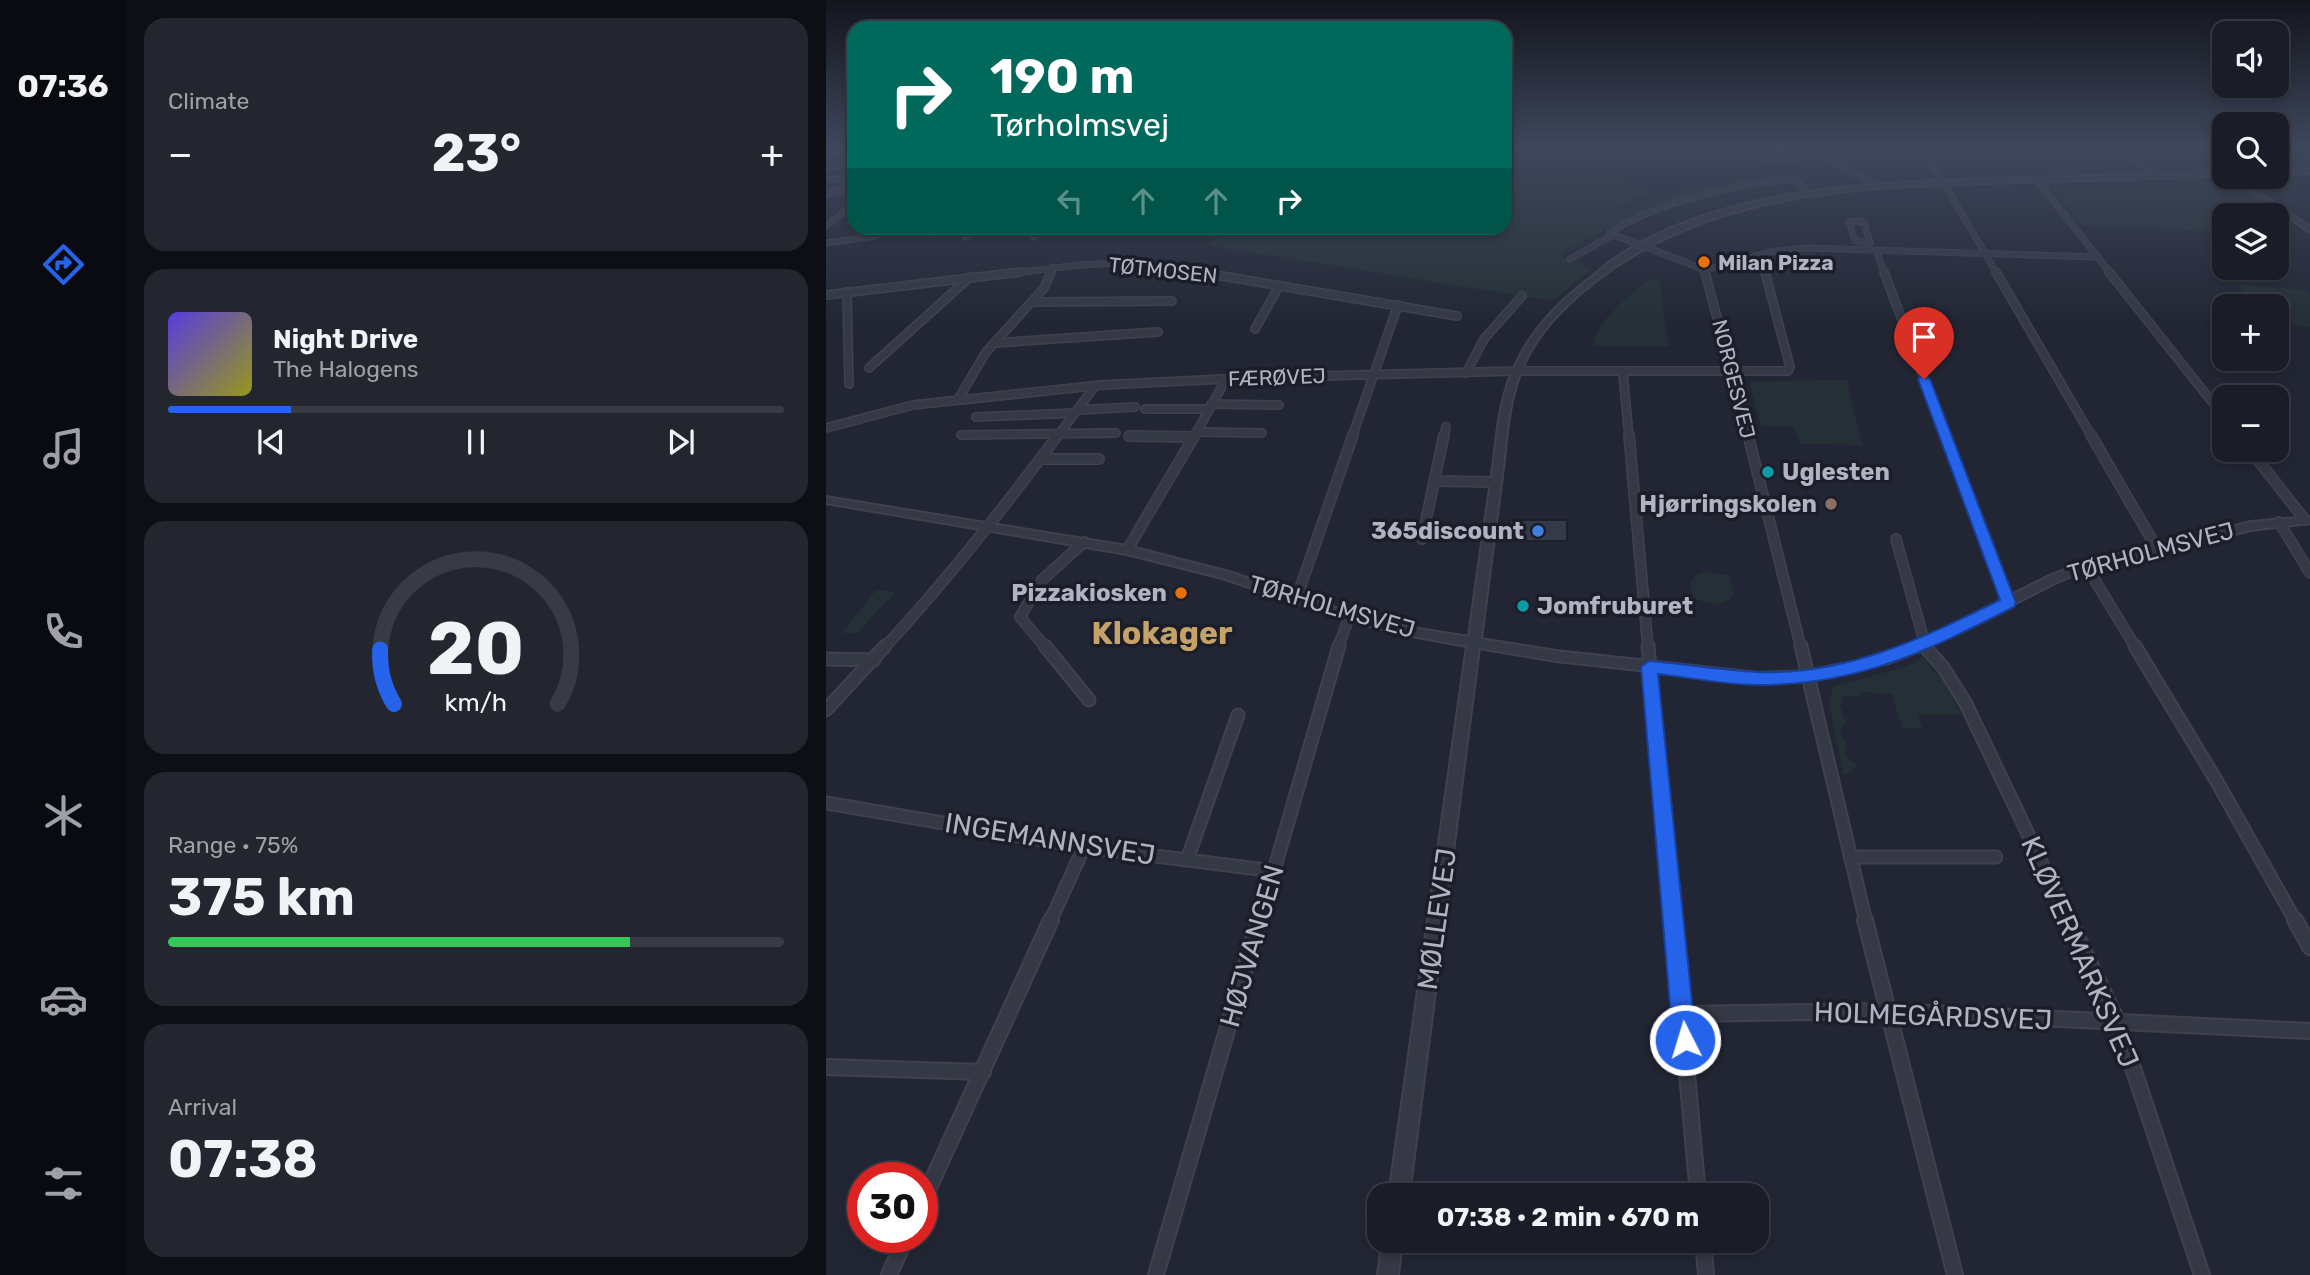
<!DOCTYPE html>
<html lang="en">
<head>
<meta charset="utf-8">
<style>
  body { margin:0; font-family:Rubik,sans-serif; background:#23252f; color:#f1f3f6; height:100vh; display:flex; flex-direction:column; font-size:26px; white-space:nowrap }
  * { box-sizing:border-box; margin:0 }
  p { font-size:23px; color:#9fa1a7 }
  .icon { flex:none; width:38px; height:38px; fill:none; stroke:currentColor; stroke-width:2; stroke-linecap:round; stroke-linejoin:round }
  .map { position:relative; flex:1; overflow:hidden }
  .panel { display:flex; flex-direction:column; gap:18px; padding:18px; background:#0e0f15; width:700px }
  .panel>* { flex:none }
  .top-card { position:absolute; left:21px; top:21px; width:665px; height:214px; border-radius:21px; box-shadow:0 4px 10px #0003,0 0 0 2px #383a44; background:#00695c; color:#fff; overflow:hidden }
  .tools { position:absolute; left:1386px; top:21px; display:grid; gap:14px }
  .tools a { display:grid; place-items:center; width:77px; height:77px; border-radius:14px; background:#1a1c27; box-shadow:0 4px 10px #0003,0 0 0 2px #383a44; font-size:35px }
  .speed { position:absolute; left:21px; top:1162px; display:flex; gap:14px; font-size:35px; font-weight:700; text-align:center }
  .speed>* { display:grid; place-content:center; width:91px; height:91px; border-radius:50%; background:#1a1c27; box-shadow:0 4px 10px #0003,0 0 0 2px #383a44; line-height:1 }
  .speed .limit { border:10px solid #d22; background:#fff; color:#111 }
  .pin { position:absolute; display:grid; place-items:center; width:60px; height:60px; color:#fff; margin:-72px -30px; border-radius:50% 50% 50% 0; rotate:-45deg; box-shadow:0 0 7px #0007 }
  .pin .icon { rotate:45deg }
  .me { position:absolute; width:77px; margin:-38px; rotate:355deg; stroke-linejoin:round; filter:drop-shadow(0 0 5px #0008) }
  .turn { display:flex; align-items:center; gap:24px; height:147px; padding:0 28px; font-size:32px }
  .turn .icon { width:91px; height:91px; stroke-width:2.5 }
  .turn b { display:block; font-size:49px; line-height:60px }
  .lanes { display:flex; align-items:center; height:66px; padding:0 28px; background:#0003; justify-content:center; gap:35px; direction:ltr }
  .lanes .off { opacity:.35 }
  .big { font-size:52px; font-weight:700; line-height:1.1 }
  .panel .tile { flex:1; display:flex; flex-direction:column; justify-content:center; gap:10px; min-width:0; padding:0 24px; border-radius:21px; background:#23252f }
  .panel .dial { align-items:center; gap:0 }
  .dial svg { height:182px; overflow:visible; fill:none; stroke:#383a44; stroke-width:7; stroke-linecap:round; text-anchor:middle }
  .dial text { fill:#f1f3f6; stroke:none }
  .song { display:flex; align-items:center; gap:21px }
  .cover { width:84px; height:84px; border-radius:10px; background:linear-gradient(135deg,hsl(250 70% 55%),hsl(60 70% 35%)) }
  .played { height:7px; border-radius:4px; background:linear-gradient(90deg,#2563eb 20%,#383a44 20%) }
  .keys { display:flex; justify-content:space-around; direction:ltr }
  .heat { display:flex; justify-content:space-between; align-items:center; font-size:38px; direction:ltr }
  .charge { height:10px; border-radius:5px; background:linear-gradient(90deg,#34c759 75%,#383a44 0) }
  .trip { position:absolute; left:541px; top:1183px; width:402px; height:70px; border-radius:21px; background:#1a1c27; box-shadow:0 4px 10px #0003,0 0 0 2px #383a44; font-weight:700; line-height:70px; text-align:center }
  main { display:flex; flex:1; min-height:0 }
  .tabs { display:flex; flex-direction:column; width:126px; justify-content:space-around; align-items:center; background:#0a0b10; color:#9fa1a7 }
  .tabs .icon { width:49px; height:49px }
  .tabs .current { color:#2563eb }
  .tabs b { font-size:32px; color:#f1f3f6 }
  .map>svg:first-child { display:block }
  .green { fill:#243035 }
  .building { fill:#353a4a; stroke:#1d202b; stroke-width:2 }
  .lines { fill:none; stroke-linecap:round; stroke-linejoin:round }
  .minor-far4-casing { stroke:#3f424e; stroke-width:7 }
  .minor-far3-casing { stroke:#3f424e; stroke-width:10 }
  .minor-far2-casing { stroke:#3f424e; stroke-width:12 }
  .minor-far1-casing { stroke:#3f424e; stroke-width:15 }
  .minor-casing { stroke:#3f424e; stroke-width:18 }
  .tertiary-casing { stroke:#3f424e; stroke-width:4 }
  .minor-far4 { stroke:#353945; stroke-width:5 }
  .minor-far3 { stroke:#353945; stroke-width:7 }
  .minor-far2 { stroke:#353945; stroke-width:9 }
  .minor-far1 { stroke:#353945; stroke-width:11 }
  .minor { stroke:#353945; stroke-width:14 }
  .tertiary { fill:#353945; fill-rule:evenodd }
  .route { fill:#2563eb; stroke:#184099; stroke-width:2 }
  .food-dot { fill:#e8710a; stroke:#1b1e29; stroke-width:2.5 }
  .culture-dot { fill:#0f9aa8; stroke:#1b1e29; stroke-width:2.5 }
  .education-dot { fill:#8d6e63; stroke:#1b1e29; stroke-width:2.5 }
  .shop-dot { fill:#3f7fe0; stroke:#1b1e29; stroke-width:2.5 }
  .labels { text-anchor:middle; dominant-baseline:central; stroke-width:7; stroke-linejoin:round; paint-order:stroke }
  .far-poi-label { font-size:21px; font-weight:bold; fill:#b0b3c1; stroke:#1b1e29; text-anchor:start }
  .far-street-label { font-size:21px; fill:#b0b3c1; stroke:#1b1e29 }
  .poi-label { font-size:24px; font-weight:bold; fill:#b0b3c1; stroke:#1b1e29; text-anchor:end }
  .street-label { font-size:24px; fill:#b0b3c1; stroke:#1b1e29 }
  .near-street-label { font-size:28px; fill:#b0b3c1; stroke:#1b1e29 }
  .district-label { font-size:32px; font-weight:bold; fill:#c4a268; stroke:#1b1e29 }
</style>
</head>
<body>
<main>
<nav class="tabs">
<b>07:36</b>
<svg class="icon current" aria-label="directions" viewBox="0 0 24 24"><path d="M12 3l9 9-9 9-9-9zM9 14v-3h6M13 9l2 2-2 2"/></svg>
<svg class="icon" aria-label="music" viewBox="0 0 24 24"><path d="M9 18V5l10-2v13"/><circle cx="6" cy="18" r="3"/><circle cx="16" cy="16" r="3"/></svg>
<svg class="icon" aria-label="phone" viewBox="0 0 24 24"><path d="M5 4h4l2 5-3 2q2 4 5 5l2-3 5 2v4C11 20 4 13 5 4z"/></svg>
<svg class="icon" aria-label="climate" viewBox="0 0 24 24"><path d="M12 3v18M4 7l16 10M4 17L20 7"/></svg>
<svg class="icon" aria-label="car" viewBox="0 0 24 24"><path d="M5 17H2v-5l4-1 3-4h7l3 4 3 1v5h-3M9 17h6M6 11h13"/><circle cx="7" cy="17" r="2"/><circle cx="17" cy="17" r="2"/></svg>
<svg class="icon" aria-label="filters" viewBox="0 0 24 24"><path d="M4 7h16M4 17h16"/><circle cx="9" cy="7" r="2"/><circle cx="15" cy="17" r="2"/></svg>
</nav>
<section class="panel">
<div class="tile"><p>Climate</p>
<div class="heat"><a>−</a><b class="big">23°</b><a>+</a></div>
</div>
<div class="tile">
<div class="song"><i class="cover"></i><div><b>Night Drive</b><p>The Halogens</p></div></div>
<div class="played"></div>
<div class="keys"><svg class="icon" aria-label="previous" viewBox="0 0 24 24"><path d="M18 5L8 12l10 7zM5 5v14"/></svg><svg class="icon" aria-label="pause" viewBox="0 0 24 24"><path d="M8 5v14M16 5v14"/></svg><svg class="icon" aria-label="next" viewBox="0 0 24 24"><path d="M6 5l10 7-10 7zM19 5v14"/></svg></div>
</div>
<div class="tile dial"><svg viewBox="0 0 100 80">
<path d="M14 69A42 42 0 1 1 86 69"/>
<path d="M14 69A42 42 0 0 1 8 45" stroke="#2563eb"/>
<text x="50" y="56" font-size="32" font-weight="700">20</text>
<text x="50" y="72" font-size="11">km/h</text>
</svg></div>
<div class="tile"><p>Range · 75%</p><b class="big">375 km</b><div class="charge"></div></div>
<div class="tile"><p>Arrival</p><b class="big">07:38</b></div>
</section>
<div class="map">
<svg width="1484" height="1275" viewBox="0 0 1484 1275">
  <rect width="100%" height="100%" fill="#222634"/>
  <g class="green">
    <path d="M679,147h161l-9,8 -22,4 20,11 -25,4 -9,5 27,16 -31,10 9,4 60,-19 100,-18 5,4c-79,15 -165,35 -232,80l32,13 -38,32 -347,-56 25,-17h274z"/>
    <path d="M892,147h86l35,19 -80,-2 -2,-13 -39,-1z"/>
    <path d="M988,147h110h-7l2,6 -39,-2 8,16 -37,2z"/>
    <path d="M1112,147h177l11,11h-60l22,17 -60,2 -15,-19 -62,-1 -6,-10z"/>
    <path d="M1332,147h58l8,5v19l-24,1z"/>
    <path d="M1375,180l33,27h-31l21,19v6l-143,-7 -29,-38z"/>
    <path d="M823,279h10l10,67h-76c1,-24 39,-52 56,-67z"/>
    <path d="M1412,285l70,5 2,3v34l-33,-3v-18h-22z"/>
    <path d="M1021,380l15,65 -62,-1 -7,-18h-32l-11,-42 5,-3z"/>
    <path d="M878,572l25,3 5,20c-11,12 -28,11 -41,1l-3,-12 7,-10z"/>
    <path d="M50,590l19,2 -38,41h-15z"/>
    <path d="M1097,657l22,28 16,30h-43l4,13h-20l-10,-34 -32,-2 1,4h-19l2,7 -4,1 4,14 5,1 -9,11 7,17 -2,8 12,10 -9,9h-5l-14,-72 5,-16 74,-20z"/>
  </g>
  <g class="building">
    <path d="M933,147h38l4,17 -40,-1z"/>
    <path d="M684,520h57v21h-58z"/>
  </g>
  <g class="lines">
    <defs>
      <g id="minor-far4">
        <path d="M982,147l69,39"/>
        <path d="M1098,149l73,125"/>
        <path d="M1308,160l23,16"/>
        <path d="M0,167l28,-3"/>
        <path d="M0,179h28"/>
        <path d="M1211,180l74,94"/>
        <path d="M8,191l20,2"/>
        <path d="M1033,221l5,2 6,20 -15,-2 -6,-19z"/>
        <path d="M0,226l28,-22"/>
        <path d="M256,233l16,-1 3,-4"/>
        <path d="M105,234l8,-6"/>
        <path d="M139,237l14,-9"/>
        <path d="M208,237l8,-9"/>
        <path d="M0,243l50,-7"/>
        <path d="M1050,251l9,23"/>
        <path d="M933,255l7,19"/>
        <path d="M744,259l41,-23"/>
        <path d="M879,270l65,-18 36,-4 292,9"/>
        <path d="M180,274l72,-9 48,-2 83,11"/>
        <path d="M224,274l3,-7"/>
        <path d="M881,274l-9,-7 -89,-34c49,-31 130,-50 187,-54l12,15"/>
      </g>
      <g id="minor-far3">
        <path d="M373,272l258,44"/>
        <path d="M879,272l43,165"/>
        <path d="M1058,272l62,165"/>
        <path d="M1170,272l96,165"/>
        <path d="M1283,272l115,145"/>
        <path d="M21,292l2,92"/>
        <path d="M0,295l194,-23"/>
        <path d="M207,302l139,-1"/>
        <path d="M429,329l24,-43"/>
        <path d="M169,343l163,-11"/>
        <path d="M43,368l101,-91"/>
        <path d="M640,373l18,-34 38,-43"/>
        <path d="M797,373l6,64"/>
        <path d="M133,398l27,-46 58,-64 7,-16"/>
        <path d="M385,404l68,1"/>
        <path d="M319,409h63"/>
        <path d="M251,410l58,-3"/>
        <path d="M150,417l99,-4"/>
        <path d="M0,428l87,-23 189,-20 142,-7 273,-7h271l2,-4 -25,-95"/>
        <path d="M370,432l66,1"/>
        <path d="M135,435l155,-2"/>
        <path d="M303,436l57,1"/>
        <path d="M231,437l38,-51"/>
        <path d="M368,437l32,-58"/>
        <path d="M526,437l46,-132"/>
        <path d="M618,437l2,-10"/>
      </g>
      <g id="minor-far2">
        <path d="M803,435l19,213"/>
        <path d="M922,435l53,213"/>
        <path d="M1120,435l63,168"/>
        <path d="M1265,435l65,112"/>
        <path d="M303,436l64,1"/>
        <path d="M1424,450l55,70"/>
        <path d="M215,459h58"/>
        <path d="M608,481l61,1"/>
        <path d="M1453,522l31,51"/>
        <path d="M596,539l22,-104"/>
        <path d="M1070,539l30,109"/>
        <path d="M301,550l68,-115"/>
        <path d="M1260,566l50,82"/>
        <path d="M466,599l7,-8 54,-156"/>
        <path d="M58,648c63,-68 119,-139 174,-213"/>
        <path d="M220,648l-26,-31 22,-37 42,-38"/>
        <path d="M512,648l11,-31"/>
      </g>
      <g id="minor-far1">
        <path d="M219,646l44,54"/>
        <path d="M822,646l25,276"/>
        <path d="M975,646l65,276"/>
        <path d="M1098,646l19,21 23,37 104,218"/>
        <path d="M1309,646l81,134 80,142"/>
        <path d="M0,659l48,1"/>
        <path d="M0,710l59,-64"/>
        <path d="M0,803l258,44 190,24"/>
        <path d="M1024,857h146"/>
        <path d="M361,860l51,-145"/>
        <path d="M224,922l34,-75"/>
        <path d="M433,922l80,-276"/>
      </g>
      <g id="minor">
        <path d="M847,920l25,275"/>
        <path d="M1039,920l90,355"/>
        <path d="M1243,920l49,103 84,252"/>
        <path d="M1469,920l15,27"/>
        <path d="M856,1014l205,-3 423,20"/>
        <path d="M0,1067l157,5"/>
        <path d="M96,1203l129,-283"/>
        <path d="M877,1241l3,34"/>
        <path d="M63,1275l17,-38"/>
        <path d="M330,1275l103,-355"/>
      </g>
      <g id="tertiary">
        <path d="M1393,147h5v3z"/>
        <path d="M28,148v4l-28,2v-4z"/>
        <path d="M1484,169v4l-33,1v-4z"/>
        <path d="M1398,172v4c-79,3 -159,4 -238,7 -137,4 -281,11 -393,100 -27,22 -53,47 -68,79 -17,35 -18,76 -23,114 -7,54 -14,109 -21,163l75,12 202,22 49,-2 76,-15 36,-14 130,-66 33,-13 169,-41 59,-5v6l-59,7 -162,39 -32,13 -130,66 -38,15 -82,18 -49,2 -202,-22 -77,-13 -70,547h-20l78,-549 -61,-11 -57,-14 -127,-43 -95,-24 -301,-51v-6l301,49 102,26 122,41 55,14 63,10c7,-54 15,-108 23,-162 5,-38 7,-79 25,-113 15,-32 40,-58 68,-80 10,-7 19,-16 29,-23 103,-70 252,-76 372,-80 80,-3 159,-4 238,-7z"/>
        <path d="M1404,177h7l73,50v5z"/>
        <path d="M28,180v4l-28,13v-4z"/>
        <path d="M556,1241h20l-4,34h-20z"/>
      </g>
    </defs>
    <use href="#minor-far4" class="minor-far4-casing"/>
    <use href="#minor-far3" class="minor-far3-casing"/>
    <use href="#minor-far2" class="minor-far2-casing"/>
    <use href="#minor-far1" class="minor-far1-casing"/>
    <use href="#minor" class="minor-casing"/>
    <use href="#tertiary" class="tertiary-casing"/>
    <use href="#minor-far4" class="minor-far4"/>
    <use href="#minor-far3" class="minor-far3"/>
    <use href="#minor-far2" class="minor-far2"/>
    <use href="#minor-far1" class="minor-far1"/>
    <use href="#minor" class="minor"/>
    <use href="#tertiary" class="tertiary"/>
  </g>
  <linearGradient id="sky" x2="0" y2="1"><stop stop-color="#13151d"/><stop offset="0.45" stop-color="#3e475c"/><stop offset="1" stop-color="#3e475c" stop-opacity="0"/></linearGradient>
  <rect width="1484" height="325" fill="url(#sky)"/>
  <path class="route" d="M1094,377l10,2 86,224 -2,4c-85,43 -155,78 -254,78 -33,0 -68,-7 -102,-11l38,366 -3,8 -8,3 -8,-3 -4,-8 -32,-373 8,-6c36,3 72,9 107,11 89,4 167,-34 244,-72l-82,-221z"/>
  <g class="food-dot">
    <circle cx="878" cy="262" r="7"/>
    <circle cx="355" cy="593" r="7"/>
  </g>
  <g class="culture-dot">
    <circle cx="942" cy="472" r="7"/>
    <circle cx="697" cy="606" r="7"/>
  </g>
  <circle class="education-dot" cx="1005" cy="504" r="7"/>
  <circle class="shop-dot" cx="712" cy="531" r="7"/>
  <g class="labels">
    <g class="far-poi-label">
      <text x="892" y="262">Milan Pizza</text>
    </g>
    <g class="far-street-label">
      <text transform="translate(337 270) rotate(6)">TØTMOSEN</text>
      <text transform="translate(451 377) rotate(-2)">FÆRØVEJ</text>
      <text transform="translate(908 379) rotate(76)">NORGESVEJ</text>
    </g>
    <g class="poi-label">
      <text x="956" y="472" text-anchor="start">Uglesten</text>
      <text x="991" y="504">Hjørringskolen</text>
      <text x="698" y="531">365discount</text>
      <text x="341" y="593">Pizzakiosken</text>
      <text x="711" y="606" text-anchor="start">Jomfruburet</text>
    </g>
    <g class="street-label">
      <text transform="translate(1325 552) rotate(-15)">TØRHOLMSVEJ</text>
      <text transform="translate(506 607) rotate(16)">TØRHOLMSVEJ</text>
    </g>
    <g class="near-street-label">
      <text transform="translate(224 839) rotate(9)">INGEMANNSVEJ</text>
      <text transform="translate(611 919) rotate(-82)">MØLLEVEJ</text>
      <text transform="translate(426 946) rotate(-74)">HØJVANGEN</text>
      <text transform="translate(1254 952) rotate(66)">KLØVERMARKSVEJ</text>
      <text transform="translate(1107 1016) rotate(2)">HOLMEGÅRDSVEJ</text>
    </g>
    <g class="district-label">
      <text x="336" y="633">Klokager</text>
    </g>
  </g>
</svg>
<div class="tools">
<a><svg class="icon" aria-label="sound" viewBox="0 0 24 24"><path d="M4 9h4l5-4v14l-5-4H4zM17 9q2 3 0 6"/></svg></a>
<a><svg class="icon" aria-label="search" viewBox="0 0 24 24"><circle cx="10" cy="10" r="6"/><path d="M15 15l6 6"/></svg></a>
<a><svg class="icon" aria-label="layers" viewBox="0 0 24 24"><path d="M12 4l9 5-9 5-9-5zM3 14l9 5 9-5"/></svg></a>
<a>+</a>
<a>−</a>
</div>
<div class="speed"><div class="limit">30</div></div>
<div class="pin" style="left:1098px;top:379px;background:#d93025"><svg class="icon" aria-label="arrive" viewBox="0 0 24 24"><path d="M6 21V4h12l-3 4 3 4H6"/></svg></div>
<svg class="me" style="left:859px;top:1040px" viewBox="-20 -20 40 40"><circle r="17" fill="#2563eb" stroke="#fff" stroke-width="3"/><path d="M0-11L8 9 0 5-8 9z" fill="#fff"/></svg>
<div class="trip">07:38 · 2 min · 670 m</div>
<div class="top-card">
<div class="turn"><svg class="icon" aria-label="right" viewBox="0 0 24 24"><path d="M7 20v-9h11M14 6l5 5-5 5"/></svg><div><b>190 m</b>Tørholmsvej</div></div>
<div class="lanes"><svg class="icon off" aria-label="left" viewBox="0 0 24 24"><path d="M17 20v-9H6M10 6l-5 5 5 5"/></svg><svg class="icon off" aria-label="ahead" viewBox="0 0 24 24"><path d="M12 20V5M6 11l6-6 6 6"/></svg><svg class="icon off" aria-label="ahead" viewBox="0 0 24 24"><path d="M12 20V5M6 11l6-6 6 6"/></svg><svg class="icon" aria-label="right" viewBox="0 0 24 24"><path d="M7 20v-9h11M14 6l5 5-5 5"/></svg></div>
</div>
</div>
</main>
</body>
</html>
